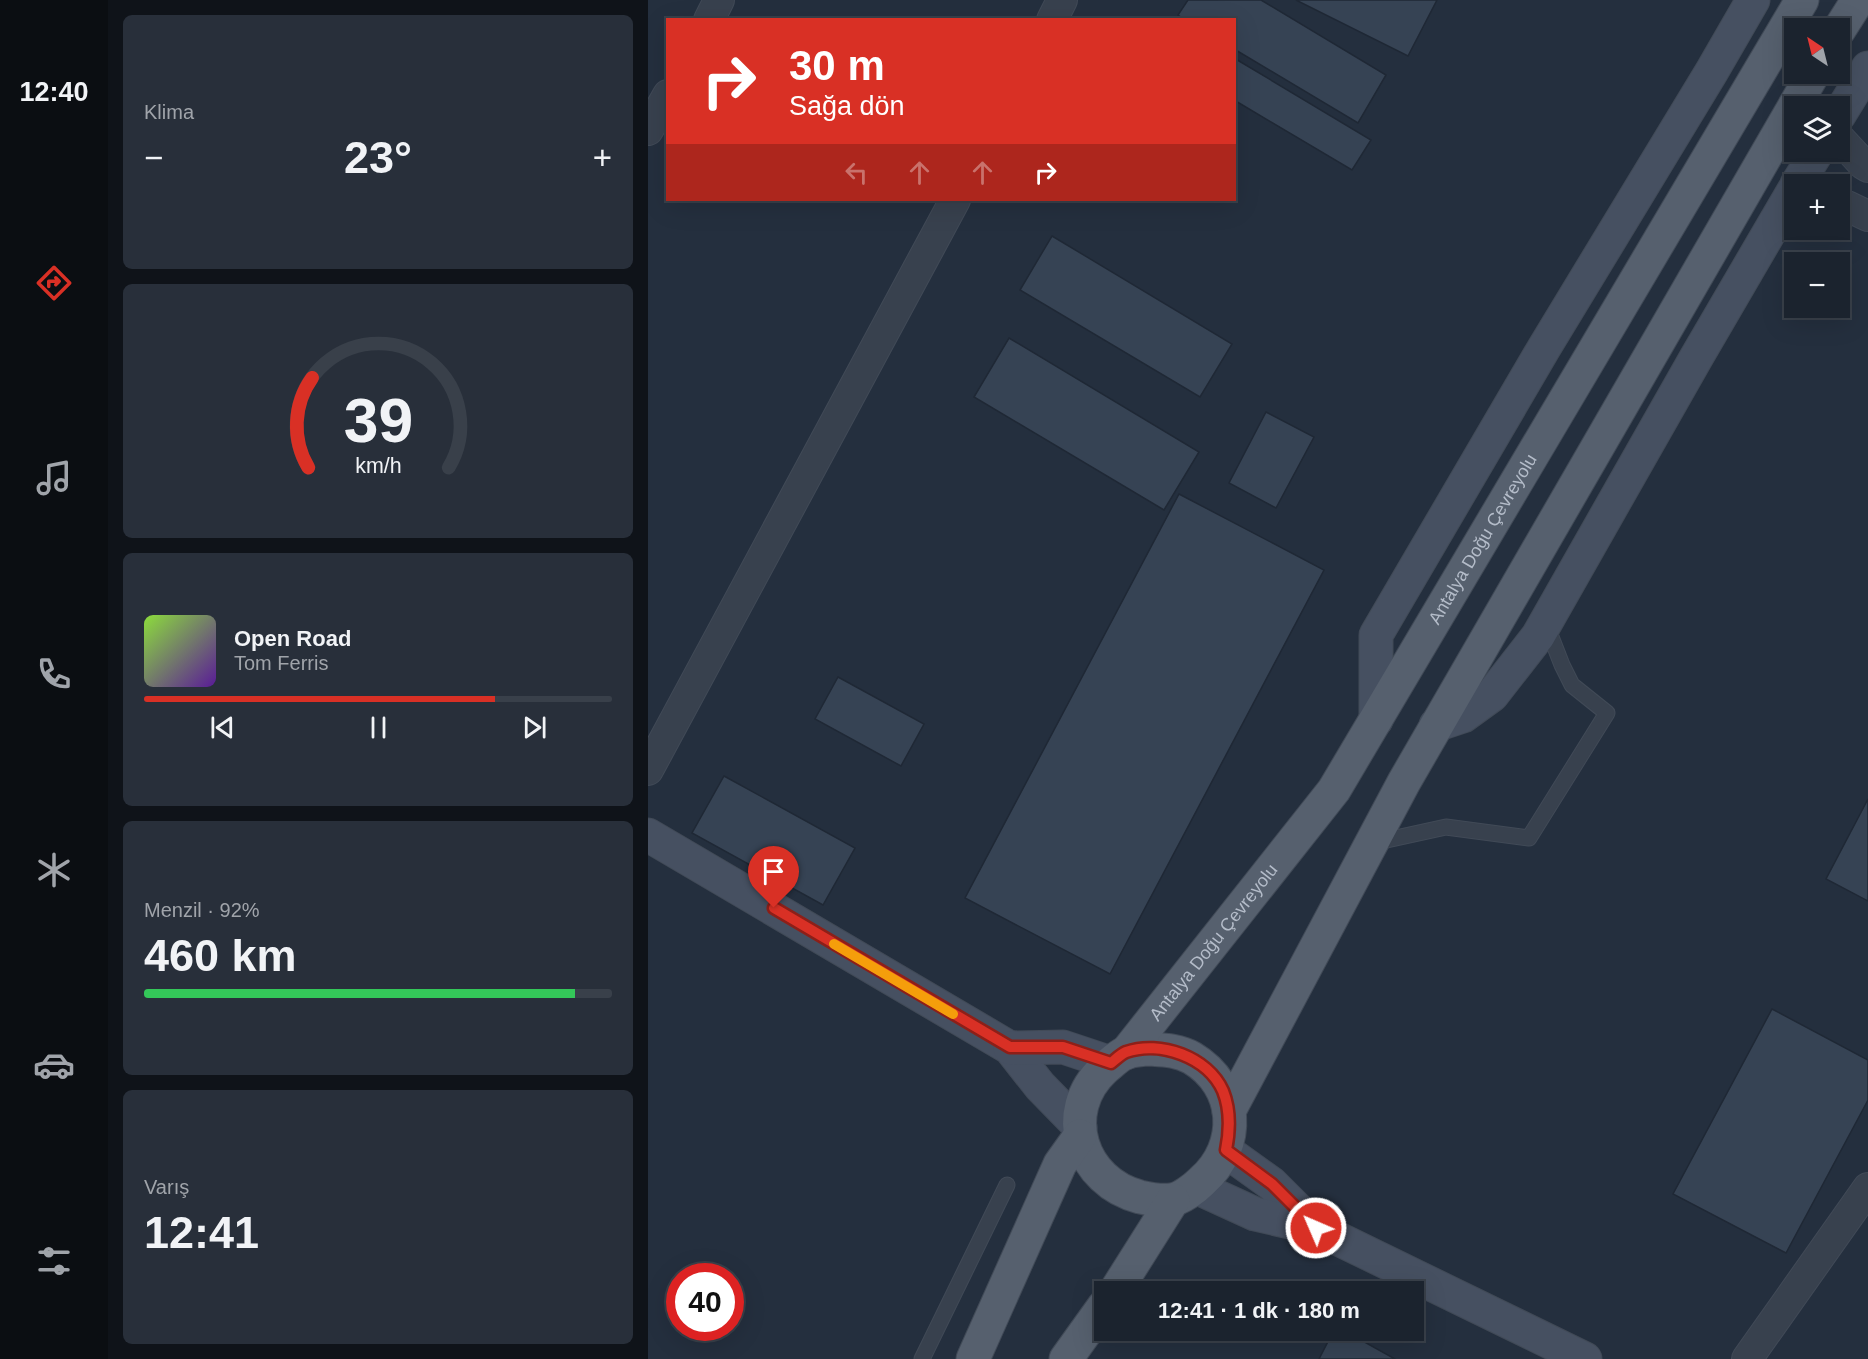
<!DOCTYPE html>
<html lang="tr">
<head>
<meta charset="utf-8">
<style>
  body { margin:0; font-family:Helvetica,sans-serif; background:#282f3a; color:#f1f3f6; height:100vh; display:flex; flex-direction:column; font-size:22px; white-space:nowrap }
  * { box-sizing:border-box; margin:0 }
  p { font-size:20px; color:#a0a4aa }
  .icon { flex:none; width:33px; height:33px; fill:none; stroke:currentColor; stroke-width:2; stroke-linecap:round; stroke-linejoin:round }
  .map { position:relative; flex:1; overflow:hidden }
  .panel { display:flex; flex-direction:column; gap:15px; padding:15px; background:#0f1319; width:540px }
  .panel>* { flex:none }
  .banner { position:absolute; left:18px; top:18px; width:570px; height:183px; border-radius:0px; box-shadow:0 6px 24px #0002,0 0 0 2px #39404a; background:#d93025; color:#fff; overflow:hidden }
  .needle { width:39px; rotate:325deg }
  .controls { position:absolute; left:1136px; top:18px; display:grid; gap:12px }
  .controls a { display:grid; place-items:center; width:66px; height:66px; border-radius:0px; background:#1b232e; box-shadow:0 6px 24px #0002,0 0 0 2px #39404a; font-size:30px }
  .speed { position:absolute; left:18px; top:1263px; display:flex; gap:12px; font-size:30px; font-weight:700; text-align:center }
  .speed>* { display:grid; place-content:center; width:78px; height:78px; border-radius:50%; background:#1b232e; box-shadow:0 6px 24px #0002,0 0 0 2px #39404a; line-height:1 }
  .speed .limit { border:9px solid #d22; background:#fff; color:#111 }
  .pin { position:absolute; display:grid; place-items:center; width:51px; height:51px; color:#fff; margin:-62px -26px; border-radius:50% 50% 50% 0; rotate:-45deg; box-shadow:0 0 6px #0007 }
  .pin .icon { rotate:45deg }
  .me { position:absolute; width:66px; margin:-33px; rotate:315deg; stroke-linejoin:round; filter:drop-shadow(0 0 4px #0008) }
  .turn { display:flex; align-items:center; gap:21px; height:126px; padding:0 24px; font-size:27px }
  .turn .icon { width:78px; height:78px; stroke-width:2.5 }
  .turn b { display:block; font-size:42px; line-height:51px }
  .lanes { display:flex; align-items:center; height:57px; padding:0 24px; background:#0003; justify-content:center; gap:30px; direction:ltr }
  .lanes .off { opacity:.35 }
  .big { font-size:45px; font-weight:600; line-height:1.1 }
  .panel .card { flex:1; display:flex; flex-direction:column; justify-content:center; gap:9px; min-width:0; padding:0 21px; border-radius:9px; background:#282f3a }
  .panel .dial { align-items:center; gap:0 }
  .dial svg { height:156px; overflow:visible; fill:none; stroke:#39404a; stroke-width:7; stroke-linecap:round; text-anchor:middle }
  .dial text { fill:#f1f3f6; stroke:none }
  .song { display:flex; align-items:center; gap:18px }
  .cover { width:72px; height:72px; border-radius:9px; background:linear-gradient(135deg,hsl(90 70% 55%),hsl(270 70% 35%)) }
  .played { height:6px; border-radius:3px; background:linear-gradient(90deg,#d93025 75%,#39404a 75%) }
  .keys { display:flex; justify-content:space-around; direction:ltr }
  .heat { display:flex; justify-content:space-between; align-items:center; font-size:33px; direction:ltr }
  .charge { height:9px; border-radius:4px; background:linear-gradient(90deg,#34c759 92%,#39404a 0) }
  .trip { position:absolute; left:446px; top:1281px; width:330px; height:60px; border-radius:0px; background:#1b232e; box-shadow:0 6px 24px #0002,0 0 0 2px #39404a; font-weight:600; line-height:60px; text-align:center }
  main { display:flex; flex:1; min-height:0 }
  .tabs { display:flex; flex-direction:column; width:108px; justify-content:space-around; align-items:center; background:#0b0e12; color:#a0a4aa }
  .tabs .icon { width:42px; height:42px }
  .tabs .selected { color:#d93025 }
  .tabs b { font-size:27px; color:#f1f3f6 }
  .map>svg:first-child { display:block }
  .building { fill:#364354; stroke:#1f2835; stroke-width:1.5 }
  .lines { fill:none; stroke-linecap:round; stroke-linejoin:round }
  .lane-casing { stroke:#414a57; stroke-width:17 }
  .street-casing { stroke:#414a57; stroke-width:32 }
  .secondary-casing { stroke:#414a57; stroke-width:35 }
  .primary-casing { stroke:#414a57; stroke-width:35 }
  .lane { stroke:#38414e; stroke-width:15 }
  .street { stroke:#38414e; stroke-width:30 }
  .secondary { stroke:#465061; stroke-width:33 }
  .primary { stroke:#56606e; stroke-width:33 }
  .route-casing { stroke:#8d1f18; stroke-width:15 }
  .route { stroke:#d93025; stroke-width:10 }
  .slow { stroke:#f59e0b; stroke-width:10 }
  .labels { text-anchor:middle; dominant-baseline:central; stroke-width:6; stroke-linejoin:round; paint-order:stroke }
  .street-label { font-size:18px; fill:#b4bcc9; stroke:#1d2633 }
</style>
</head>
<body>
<main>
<nav class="tabs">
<b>12:40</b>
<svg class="icon selected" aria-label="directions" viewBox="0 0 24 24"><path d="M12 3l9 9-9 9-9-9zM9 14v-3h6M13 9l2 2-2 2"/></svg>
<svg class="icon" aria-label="music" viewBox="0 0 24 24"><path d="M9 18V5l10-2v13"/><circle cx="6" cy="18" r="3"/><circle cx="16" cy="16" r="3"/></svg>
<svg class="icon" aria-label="phone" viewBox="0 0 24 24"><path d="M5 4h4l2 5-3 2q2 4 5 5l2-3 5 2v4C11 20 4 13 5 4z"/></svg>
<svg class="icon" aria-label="climate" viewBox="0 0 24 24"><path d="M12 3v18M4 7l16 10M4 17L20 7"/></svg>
<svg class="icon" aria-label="car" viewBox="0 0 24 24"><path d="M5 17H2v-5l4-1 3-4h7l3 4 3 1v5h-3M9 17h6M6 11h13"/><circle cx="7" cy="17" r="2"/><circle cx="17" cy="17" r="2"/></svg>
<svg class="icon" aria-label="filters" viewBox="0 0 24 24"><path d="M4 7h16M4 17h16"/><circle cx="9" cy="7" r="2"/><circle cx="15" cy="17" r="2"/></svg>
</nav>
<section class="panel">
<div class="card"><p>Klima</p>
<div class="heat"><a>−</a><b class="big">23°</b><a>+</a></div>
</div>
<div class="card dial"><svg viewBox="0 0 100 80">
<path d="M14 69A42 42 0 1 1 86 69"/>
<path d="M14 69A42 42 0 0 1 16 23" stroke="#d93025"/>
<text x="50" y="56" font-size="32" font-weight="700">39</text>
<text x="50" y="72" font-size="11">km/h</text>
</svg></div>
<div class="card">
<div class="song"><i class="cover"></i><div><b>Open Road</b><p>Tom Ferris</p></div></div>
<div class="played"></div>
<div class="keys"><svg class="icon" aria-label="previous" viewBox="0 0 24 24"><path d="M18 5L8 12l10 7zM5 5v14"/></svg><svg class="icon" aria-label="pause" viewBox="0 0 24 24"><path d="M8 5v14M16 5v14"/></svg><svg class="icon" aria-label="next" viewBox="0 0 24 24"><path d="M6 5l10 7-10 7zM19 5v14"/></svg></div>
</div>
<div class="card"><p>Menzil · 92%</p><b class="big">460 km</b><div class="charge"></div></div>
<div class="card"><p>Varış</p><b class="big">12:41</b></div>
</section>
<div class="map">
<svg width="1220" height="1359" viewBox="0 0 1220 1359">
  <rect width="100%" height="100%" fill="#242f3e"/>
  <g class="building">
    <path d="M540,0h73l125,75 -28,48 -124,-74v-29h-49l-7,-5z"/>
    <path d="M648,0h141l-29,56z"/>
    <path d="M586,58l137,82 -19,30 -118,-70z"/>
    <path d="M404,236l180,108 -32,53 -180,-107z"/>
    <path d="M361,338l190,114 -35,58 -190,-113z"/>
    <path d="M618,412l48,25 -38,71 -47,-25z"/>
    <path d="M531,494l145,76 -214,404 -145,-76z"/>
    <path d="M190,677l86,47 -23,42 -86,-47z"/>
    <path d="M76,776l131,72 -32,57 -131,-72z"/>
    <path d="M1220,799v102l-42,-22z"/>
    <path d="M1124,1009l96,51v40l-82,153 -113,-59z"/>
    <path d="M686,1330h9l52,29h-76z"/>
  </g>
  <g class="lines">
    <defs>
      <g id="lane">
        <path d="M725,843l73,-16 83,11 78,-125 -35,-28 -10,-20 -16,-41"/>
        <path d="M274,1359l85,-174"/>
      </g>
      <g id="street">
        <path d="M61,20l10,-20"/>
        <path d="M404,20l10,-20"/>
        <path d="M0,130l20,-35"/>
        <path d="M1191,138l24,26 5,3"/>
        <path d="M1191,207l8,-1 21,10"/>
        <path d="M0,770l307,-570"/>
        <path d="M1099,1359l121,-171"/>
      </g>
      <g id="secondary">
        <path d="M1191,115l29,-47"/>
        <path d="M1149,184l20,-32"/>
        <path d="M728,720v-85l168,-287 168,-277 41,-71"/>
        <path d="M788,725l27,-9 29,-21 46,-59 158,-278 98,-168"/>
        <path d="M0,835l362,213 30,38 40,41"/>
        <path d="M362,1048l53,-1 48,16"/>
        <path d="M578,1151l46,33 44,44"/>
        <path d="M548,1187l59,27 61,14 269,131"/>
      </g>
      <g id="primary">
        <path d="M1191,30l19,-30"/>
        <path d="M500,1049c15,1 30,1 44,9 47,28 50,88 10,123 -7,7 -21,18 -31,19 -9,1 -22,-1 -31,-3 -59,-15 -82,-85 -36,-128 6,-5 14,-13 21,-16 7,-3 16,-3 23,-4z"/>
        <path id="s1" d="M478,1053l208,-263 468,-790"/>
        <path d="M581,1111l175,-329 409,-708"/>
        <path d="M467,1292l58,-92"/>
        <path d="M325,1359l87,-195 20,-28"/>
        <path d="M418,1359l38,-53"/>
      </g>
    </defs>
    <use href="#lane" class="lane-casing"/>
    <use href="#street" class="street-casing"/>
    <use href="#secondary" class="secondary-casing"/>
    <use href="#primary" class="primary-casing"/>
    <use href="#lane" class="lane"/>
    <use href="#street" class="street"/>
    <use href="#secondary" class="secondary"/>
    <use href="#primary" class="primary"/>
  </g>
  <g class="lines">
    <defs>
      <path id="route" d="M126,908l236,139h53l48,16c4,-3 10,-9 15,-11 34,-12 82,5 97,39 8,20 7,39 3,59l46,34 44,44"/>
    </defs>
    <use href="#route" class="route-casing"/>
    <use href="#route" class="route"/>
    <path class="slow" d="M186,944l119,70"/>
  </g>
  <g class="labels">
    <g class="street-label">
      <text stroke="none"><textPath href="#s1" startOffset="627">Antalya Doğu Çevreyolu</textPath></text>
      <text stroke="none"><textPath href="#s1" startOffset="141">Antalya Doğu Çevreyolu</textPath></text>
    </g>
  </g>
</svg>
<div class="controls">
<a><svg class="needle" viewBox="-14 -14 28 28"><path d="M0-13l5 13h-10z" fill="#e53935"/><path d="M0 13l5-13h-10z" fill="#a0a4aa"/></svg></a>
<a><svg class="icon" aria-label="layers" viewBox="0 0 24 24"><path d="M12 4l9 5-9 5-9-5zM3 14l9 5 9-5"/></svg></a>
<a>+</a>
<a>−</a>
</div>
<div class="speed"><div class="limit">40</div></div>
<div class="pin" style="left:126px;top:908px;background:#d93025"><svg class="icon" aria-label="arrive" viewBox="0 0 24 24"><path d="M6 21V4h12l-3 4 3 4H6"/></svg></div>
<svg class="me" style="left:668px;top:1228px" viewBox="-20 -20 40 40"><circle r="17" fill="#d93025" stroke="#fff" stroke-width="3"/><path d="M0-11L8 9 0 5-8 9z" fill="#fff"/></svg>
<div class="trip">12:41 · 1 dk · 180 m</div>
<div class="banner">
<div class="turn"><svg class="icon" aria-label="right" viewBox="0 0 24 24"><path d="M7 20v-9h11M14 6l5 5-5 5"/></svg><div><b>30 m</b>Sağa dön</div></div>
<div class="lanes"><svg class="icon off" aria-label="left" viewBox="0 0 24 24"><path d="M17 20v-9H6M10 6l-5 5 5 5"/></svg><svg class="icon off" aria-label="ahead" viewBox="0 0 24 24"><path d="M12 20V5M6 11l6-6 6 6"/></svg><svg class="icon off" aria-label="ahead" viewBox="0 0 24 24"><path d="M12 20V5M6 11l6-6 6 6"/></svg><svg class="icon" aria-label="right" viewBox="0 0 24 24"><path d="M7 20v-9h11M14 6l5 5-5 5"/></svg></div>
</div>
</div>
</main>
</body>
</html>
